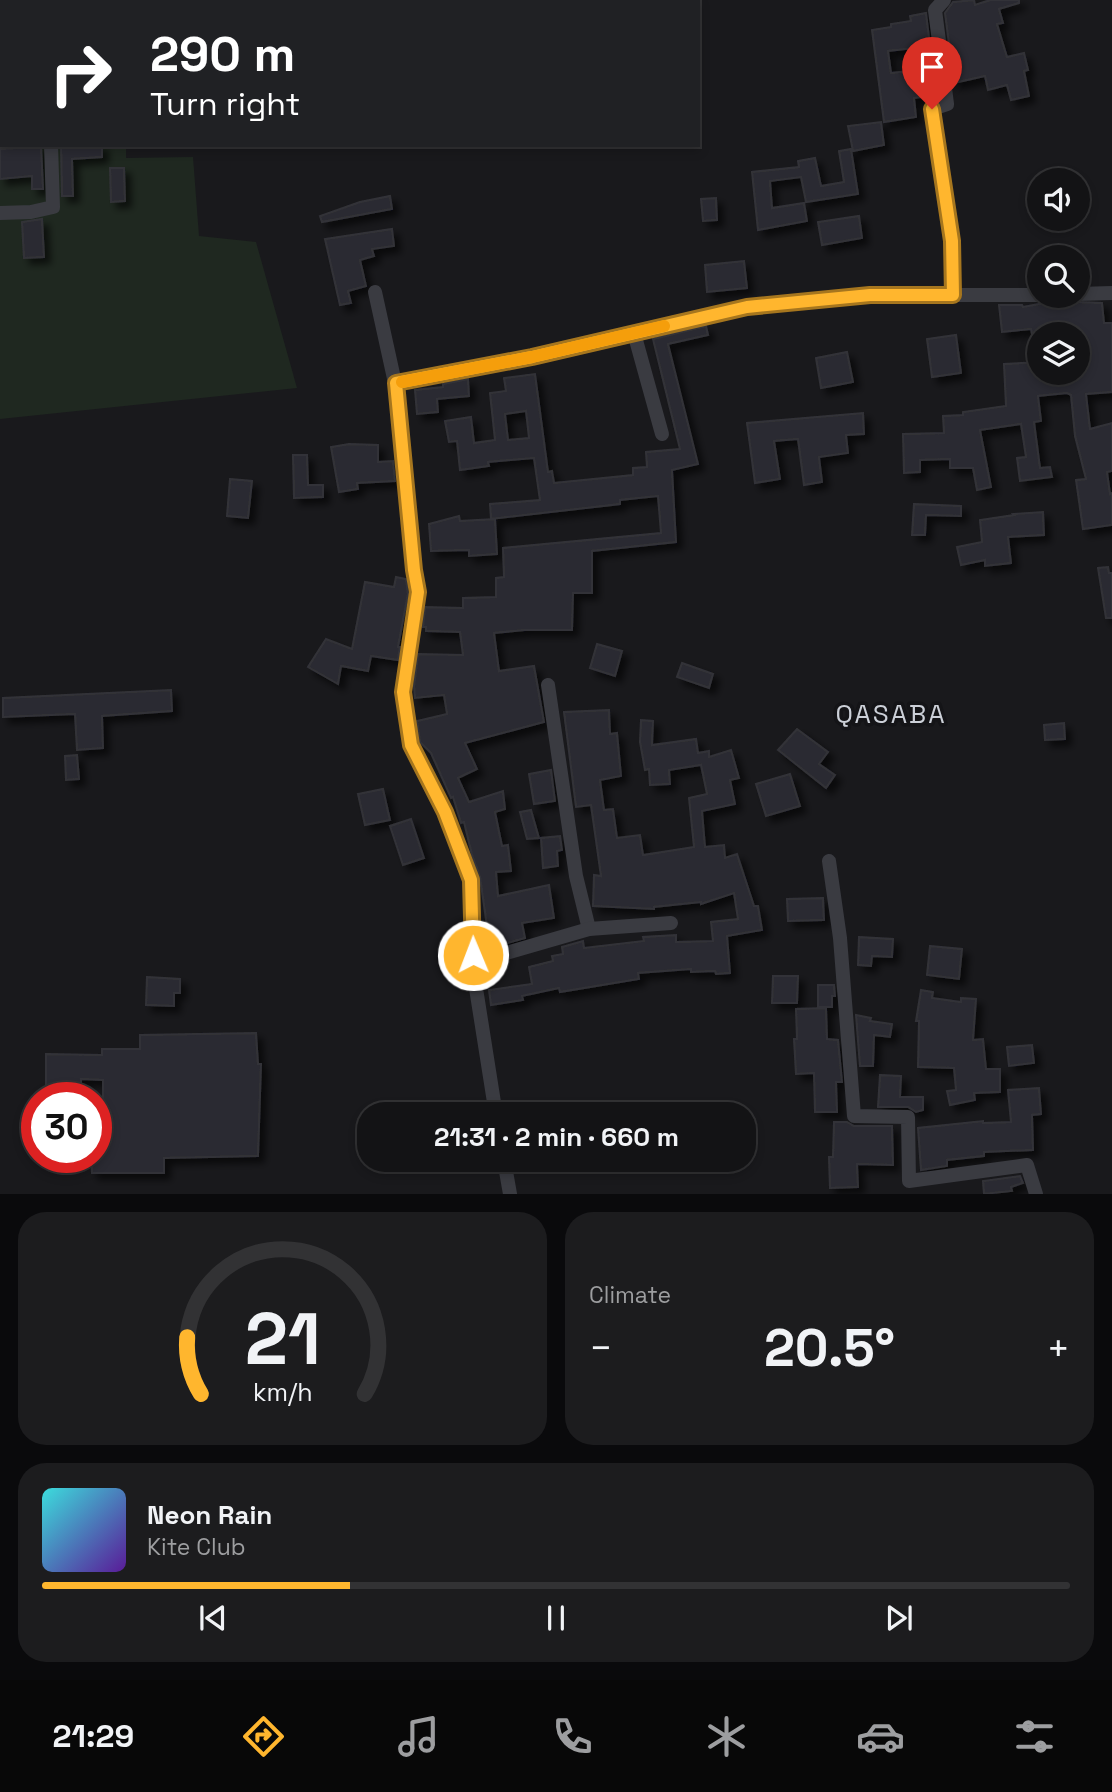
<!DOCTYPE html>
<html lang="en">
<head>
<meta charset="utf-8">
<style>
  body { margin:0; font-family:"Space Grotesk",sans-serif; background:#1c1c1e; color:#f1f3f6; height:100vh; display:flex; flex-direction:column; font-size:26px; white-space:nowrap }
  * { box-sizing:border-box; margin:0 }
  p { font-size:23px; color:#9d9ea0 }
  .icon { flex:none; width:38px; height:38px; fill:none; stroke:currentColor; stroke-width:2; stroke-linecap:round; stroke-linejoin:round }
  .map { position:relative; height:1194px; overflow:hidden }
  .details { display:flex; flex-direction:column; gap:18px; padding:18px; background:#0a0a0c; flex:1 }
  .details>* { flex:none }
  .banner { position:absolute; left:0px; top:0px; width:700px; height:147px; box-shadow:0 4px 10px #0003,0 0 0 2px #323234; background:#202124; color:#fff; overflow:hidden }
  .controls { position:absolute; left:1027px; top:168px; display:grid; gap:14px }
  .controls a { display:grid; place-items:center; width:63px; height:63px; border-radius:50%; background:#131315; box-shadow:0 4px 10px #0003,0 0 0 2px #323234; font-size:35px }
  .speed { position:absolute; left:21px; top:1082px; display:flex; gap:14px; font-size:35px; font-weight:700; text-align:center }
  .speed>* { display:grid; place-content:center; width:91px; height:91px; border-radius:50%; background:#131315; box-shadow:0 4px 10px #0003,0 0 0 2px #323234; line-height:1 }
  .speed .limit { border:10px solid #d22; background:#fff; color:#111 }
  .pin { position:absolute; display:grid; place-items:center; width:60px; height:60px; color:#fff; margin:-72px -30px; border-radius:50% 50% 50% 0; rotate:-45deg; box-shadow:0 0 7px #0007 }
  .pin .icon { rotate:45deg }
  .me { position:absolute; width:77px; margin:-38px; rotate:359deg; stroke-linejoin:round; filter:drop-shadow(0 0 5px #0008) }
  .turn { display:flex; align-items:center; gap:24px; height:147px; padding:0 35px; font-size:32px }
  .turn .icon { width:91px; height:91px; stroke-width:2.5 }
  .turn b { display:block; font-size:49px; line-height:60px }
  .big { font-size:52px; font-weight:800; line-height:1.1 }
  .details .card { flex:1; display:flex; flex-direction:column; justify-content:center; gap:10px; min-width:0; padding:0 24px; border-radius:28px; background:#1c1c1e }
  .details .dial { align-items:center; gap:0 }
  .dial svg { height:182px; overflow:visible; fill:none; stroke:#323234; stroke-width:7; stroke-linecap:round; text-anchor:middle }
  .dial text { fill:#f1f3f6; stroke:none }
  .song { display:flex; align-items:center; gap:21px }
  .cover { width:84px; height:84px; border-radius:10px; background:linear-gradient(135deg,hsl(180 70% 55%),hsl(270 70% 35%)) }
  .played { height:7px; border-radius:4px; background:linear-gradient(90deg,#ffb62e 30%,#323234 30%) }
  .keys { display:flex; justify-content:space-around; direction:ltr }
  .heat { display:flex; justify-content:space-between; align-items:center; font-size:38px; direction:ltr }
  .details .tiles { flex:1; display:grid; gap:18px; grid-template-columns:1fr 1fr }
  .card:last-child { grid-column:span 2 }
  .trip { position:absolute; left:357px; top:1102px; width:399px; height:70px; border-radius:28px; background:#131315; box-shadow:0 4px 10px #0003,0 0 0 2px #323234; font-weight:800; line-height:70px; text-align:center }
  .tab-bar { display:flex; height:112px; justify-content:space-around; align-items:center; background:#080808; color:#9d9ea0 }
  .tab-bar .icon { width:49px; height:49px }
  .tab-bar .active { color:#ffb62e }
  .tab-bar b { font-size:32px; color:#f1f3f6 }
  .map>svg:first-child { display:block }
  .green { fill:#1f2820 }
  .building { fill:#2c2c30; stroke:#333338; stroke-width:2; fill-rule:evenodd; filter:url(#shadow) }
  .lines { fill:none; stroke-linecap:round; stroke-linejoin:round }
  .minor { stroke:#3a3b41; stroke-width:14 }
  .route-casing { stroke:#a6761e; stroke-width:18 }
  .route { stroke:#ffb62e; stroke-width:12 }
  .slow { stroke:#f59e0b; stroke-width:12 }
  .labels { text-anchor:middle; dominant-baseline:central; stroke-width:7; stroke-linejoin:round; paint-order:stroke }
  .quarter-label { font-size:26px; letter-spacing:2px; fill:#ccd0d8; stroke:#141417 }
</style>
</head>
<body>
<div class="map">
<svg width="1112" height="1194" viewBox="0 0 1112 1194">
  <defs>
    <filter id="shadow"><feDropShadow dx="6" dy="6" stdDeviation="3.5" flood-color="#0009"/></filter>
  </defs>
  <rect width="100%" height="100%" fill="#19191c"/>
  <path class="green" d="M0,43h2v102h124v13l67,-1 6,79 57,6 41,146 -297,31z"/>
  <g class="building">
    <path d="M974,0l1,5 15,-5h29v3l-20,6 4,14 -6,1 10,33 17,-4 4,17 -4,1 5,25 -18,4 -4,-15 -19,5 -3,-14 -31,7 -9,-70 8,-11z"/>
    <path d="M926,13l10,82 -22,3 2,19 -32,5 -12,-92 19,-3v-3l20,-3 -1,-5zM915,48l4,22 -28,3 -3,-22z"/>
    <path d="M881,122l3,23 -31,6 -5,-25z"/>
    <path d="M61,145h41v12l-30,2 1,37h-11z"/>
    <path d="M33,146h8l2,43h-11v-13l-32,3v-30l33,-2z"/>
    <path d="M851,149l7,45 -52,8 -5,-25 -31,4 2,27 32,-5 3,18 -49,9 -6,-58 47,-5 -1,-6 17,-3 6,28 23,-4 -5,-31z"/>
    <path d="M110,168h14l1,33 -14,1z"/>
    <path d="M390,196l2,13 -70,13 -2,-6 40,-14z"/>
    <path d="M716,198l1,22 -14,1 -2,-22z"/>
    <path d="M859,216l3,22 -40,7 -4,-23z"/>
    <path d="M42,219l2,38 -20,1 -2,-36z"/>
    <path d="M392,229l2,17 -22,3 2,7 -14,4 6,26 -18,5 3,12 -11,2 -15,-66z"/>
    <path d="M744,261l3,27 -40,4 -2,-27z"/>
    <path d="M1055,301l47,2 2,20h8v69l-26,2 4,35 22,-6v48l-5,1 3,22 2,-1v32l-29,4 -7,-49 10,-1 -11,-43 -4,-41 -4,-2 -29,3 3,25 -7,1 6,46 10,-1 2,10 -32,4 -3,-23 9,-1 -5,-33 -41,6 11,57 -14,3 -4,-22h-23v-9l-30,1v12l-16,1 -1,-39 41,-1 -1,-17 20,-1v-3l43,-6 -2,-42 36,-2v11h38v-39h-46l-1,-5 -29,3 -3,-27h23l1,2z"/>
    <path d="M706,326l2,9 -40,9 30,120 -26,6 4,72 -84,9v42h-19l-1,37h-47l-31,3 5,38 35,-5 10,56 -79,21 12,26 -19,9 11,24 34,-11 2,18 -10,3 7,34 6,-1 3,26 -15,1 2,24 51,-11 5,33 -32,5 3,15 -35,10 -10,-71 -8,-22 -8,-33 -3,1 -8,-26 -2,1 -20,-45 -11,-11 -3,-21 30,-7 -3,-19 -29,3 -1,-12 4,-32 45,1 -3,-23 -34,-1v-4h-3l2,-20 38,1v-10l33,-1v-19l8,-1 -1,-29 158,-15 -3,-37 -38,4v4l-129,15 -1,-15 50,-4 -6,-42 -46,4 1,4 -29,4 -3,-29 -8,1 -4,-21 26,-4 3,26 21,-3 -5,-47 16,-2 -2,-13 31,-4 13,98 4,-1 2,12 79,-8v-7l14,-1 -1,-15 34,-3 -27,-110zM526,411l3,27 -21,2 -3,-26z"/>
    <path d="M956,335l5,38 -29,4 -5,-38z"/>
    <path d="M847,352l6,30 -32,6 -5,-30z"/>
    <path d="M468,379l1,17 -32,3 1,13 -21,2 -2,-24 28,-3v-3z"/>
    <path d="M863,413l1,21 -18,1 2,18 -29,4 3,25 -18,3 -6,-46 -24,2 6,38 -25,4 -8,-60z"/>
    <path d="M349,444l29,1v17l15,-1 2,20 -38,2 1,6 -19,3 -8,-45z"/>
    <path d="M293,455h14l1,30h15v12l-29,1z"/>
    <path d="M230,479l22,2 -4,37 -21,-2z"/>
    <path d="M914,504l47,2v10l-35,-1 -1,20h-13z"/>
    <path d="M1043,512l1,23 -36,2 3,26 -26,3v-6l-24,5 -4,-18 25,-5 -2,-22 34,-5 -1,-1z"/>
    <path d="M459,516l1,5 35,-2 2,35 -28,2v-6l-38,1 -2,-27z"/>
    <path d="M1108,567l1,6h3v45h-6l-8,-50z"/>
    <path d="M396,577l10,2 2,15 -10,53h2l-2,13 -27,-4 -3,15 -27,-5 -3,18 -30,-17 18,-28 26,10 13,-67 29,5z"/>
    <path d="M597,644l25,7 -7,25 -25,-8z"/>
    <path d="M682,663l31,11 -4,14 -32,-11z"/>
    <path d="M171,690l1,21 -70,5 1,32 -26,2 -2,-36 -72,3v-19z"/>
    <path d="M609,710l1,24 7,-1 4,43 -21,4 4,30 9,-1 4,29 23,-3 3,20 51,-8 -5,-49 18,-4 -6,-29 -32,5 1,14 -20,1 -1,-16 -4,1 -5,-28 1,-22 12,1 -1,24 44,-6 2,14 11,-2v6l22,-7 8,28 -9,2 5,24 -33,7 3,36 19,-2 1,13 12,-4 17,52h4l4,24 -35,6 3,37 -14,1 -1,-3 -24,1v-3l-53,4 1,6 -79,13 -1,-4 -37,8 1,4 -32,5 -2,-15 43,-6 -3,-17 24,-6 -1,-5 11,-2 -1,-7 21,-6 1,7 60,-7 -1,-4 33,-2v7l37,-1 -2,-19 27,-3 -4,-26 -33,11v-2l-47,5v2l-61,-3 1,-31 7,1 -10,-71 -15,2 -12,-95z"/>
    <path d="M1064,723l1,16 -20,1 -1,-15z"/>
    <path d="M797,729l31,23 -9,12 16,11 -9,13 -48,-38z"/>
    <path d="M77,755l2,24 -13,1 -1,-24z"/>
    <path d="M551,770l4,31 -21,3 -5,-30z"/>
    <path d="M790,774l10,32 -34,10 -10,-32z"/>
    <path d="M383,789l7,31 -25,5 -7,-31z"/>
    <path d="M531,810l8,28 -12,1 -7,-27z"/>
    <path d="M411,819l13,39 -21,7 -13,-39z"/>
    <path d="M560,836l2,14 -5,1 1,15 -15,2 -2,-30z"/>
    <path d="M823,898l1,22 -36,1 -1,-22z"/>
    <path d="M859,937l34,2 -1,18 -20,-1 -1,10 -13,-1z"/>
    <path d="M930,946l32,3 -3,30 -32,-4z"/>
    <path d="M773,976h25l-1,27h-25z"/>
    <path d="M147,977l33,2v14h-6v13l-28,-1z"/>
    <path d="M818,985h16l1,11h-3v11h-14z"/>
    <path d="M921,990l12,2 -1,6 29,4v-4l15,1 -3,41 10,-1 3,30h14v23l-26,1 1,7 -25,5 -3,-14 9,-1 -2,-22 -36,-1 1,-46h-3z"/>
    <path d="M826,1008l1,31 11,1 4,42h-6l1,30h-22l-1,-39 -18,1 -2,-35h3l-1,-30z"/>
    <path d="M856,1015l15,3 -1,3 22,3 -2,13 -16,-2 -1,31h-13z"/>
    <path d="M256,1033l2,31h3l-3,92 -94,2v15h-72l-1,-16h5v-29h7v-48l-22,-1v18h-26v-12h-9v-31l56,1v-6h38v-14z"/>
    <path d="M1032,1045l2,18 -25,3 -2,-19z"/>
    <path d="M880,1075l21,1 -1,21h23v13l-7,2 -8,-5h-30z"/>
    <path d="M1039,1088l2,26 -9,1 1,35 -49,2v4l-37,4v6l-26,4 -3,-42 65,-7v2l28,-1 -3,-32z"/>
    <path d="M834,1122h13l7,4h38l1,39 -36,-1 1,23 -28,1 -1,-31h4z"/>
    <path d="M1020,1176l3,7 -12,4 1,4 -28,3 -1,-13z"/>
  </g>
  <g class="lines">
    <g class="minor">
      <path d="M944,0l-9,10 12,94 -15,5 20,132 1,54"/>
      <path d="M0,46h2"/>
      <path d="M0,213l31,-1 22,-5 -2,-62"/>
      <path d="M375,292l20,91"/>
      <path d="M1078,294l34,-1"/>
      <path d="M634,333l28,101"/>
      <path d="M548,685l28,191 13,53"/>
      <path d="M829,861l11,77 14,178 54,1 1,64 118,-16 9,29"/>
      <path d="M472,963l117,-34 82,-6"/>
      <path d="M496,1115l-24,-152 -1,-83 -26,-68 -34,-67 -8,-53 15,-100 -4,-21 -19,-188 137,-26 215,-50 123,-12h170"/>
      <path d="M504,1160l6,34"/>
    </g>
  </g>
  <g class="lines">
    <defs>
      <path id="route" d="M473,955l-2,-75 -26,-68 -34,-67 -8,-53 15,-100 -4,-22 -18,-187 136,-26 215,-50 123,-12h83l-1,-54 -20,-132"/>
    </defs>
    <use href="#route" class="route-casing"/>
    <use href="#route" class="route"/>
    <path class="slow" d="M402,382l130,-25 132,-31"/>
  </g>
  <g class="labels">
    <g class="quarter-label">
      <text x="891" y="714">QASABA</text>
    </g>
  </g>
</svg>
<div class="controls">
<a><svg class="icon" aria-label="sound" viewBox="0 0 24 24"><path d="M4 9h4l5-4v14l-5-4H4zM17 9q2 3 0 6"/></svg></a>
<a><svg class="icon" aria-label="search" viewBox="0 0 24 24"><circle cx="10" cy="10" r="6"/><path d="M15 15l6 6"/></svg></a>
<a><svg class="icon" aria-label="layers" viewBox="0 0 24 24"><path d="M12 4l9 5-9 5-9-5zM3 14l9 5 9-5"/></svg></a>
</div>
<div class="speed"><div class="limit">30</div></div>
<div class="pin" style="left:932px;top:109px;background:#d93025"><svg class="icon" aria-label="arrive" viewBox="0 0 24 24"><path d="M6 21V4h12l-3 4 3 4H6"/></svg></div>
<svg class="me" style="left:473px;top:955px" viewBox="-20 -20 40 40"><circle r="17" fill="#ffb62e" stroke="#fff" stroke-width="3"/><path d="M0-11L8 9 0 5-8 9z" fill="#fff"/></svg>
<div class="trip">21:31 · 2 min · 660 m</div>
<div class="banner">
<div class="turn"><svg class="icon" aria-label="right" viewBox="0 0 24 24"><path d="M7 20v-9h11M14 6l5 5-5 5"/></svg><div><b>290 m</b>Turn right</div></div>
</div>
</div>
<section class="details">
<div class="tiles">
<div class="card dial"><svg viewBox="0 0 100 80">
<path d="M14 69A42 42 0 1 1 86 69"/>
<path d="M14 69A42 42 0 0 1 8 44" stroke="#ffb62e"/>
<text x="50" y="56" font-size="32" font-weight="700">21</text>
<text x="50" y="72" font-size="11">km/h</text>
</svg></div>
<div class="card"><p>Climate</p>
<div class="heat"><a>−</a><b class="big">20.5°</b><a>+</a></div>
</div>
<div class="card">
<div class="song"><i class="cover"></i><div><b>Neon Rain</b><p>Kite Club</p></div></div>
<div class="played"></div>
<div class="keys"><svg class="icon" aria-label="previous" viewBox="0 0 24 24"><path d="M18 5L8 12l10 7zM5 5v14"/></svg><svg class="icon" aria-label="pause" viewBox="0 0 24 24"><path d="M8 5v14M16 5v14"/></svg><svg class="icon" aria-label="next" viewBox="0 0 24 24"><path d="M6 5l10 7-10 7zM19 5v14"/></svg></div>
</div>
</div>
</section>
<nav class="tab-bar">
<b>21:29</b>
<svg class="icon active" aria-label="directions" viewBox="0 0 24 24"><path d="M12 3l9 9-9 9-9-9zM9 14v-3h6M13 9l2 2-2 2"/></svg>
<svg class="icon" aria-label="music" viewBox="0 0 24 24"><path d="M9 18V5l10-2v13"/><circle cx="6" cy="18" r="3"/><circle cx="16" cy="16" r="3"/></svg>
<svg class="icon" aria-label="phone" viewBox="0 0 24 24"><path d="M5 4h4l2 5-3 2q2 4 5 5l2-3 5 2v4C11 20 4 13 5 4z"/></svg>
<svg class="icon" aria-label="climate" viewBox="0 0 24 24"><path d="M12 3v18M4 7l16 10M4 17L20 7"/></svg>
<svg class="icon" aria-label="car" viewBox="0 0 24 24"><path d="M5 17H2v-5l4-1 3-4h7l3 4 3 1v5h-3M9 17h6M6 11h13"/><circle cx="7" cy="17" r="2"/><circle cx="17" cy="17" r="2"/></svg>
<svg class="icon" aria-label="filters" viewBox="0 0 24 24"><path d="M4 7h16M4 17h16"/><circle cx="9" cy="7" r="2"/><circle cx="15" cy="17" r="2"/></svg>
</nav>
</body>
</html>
